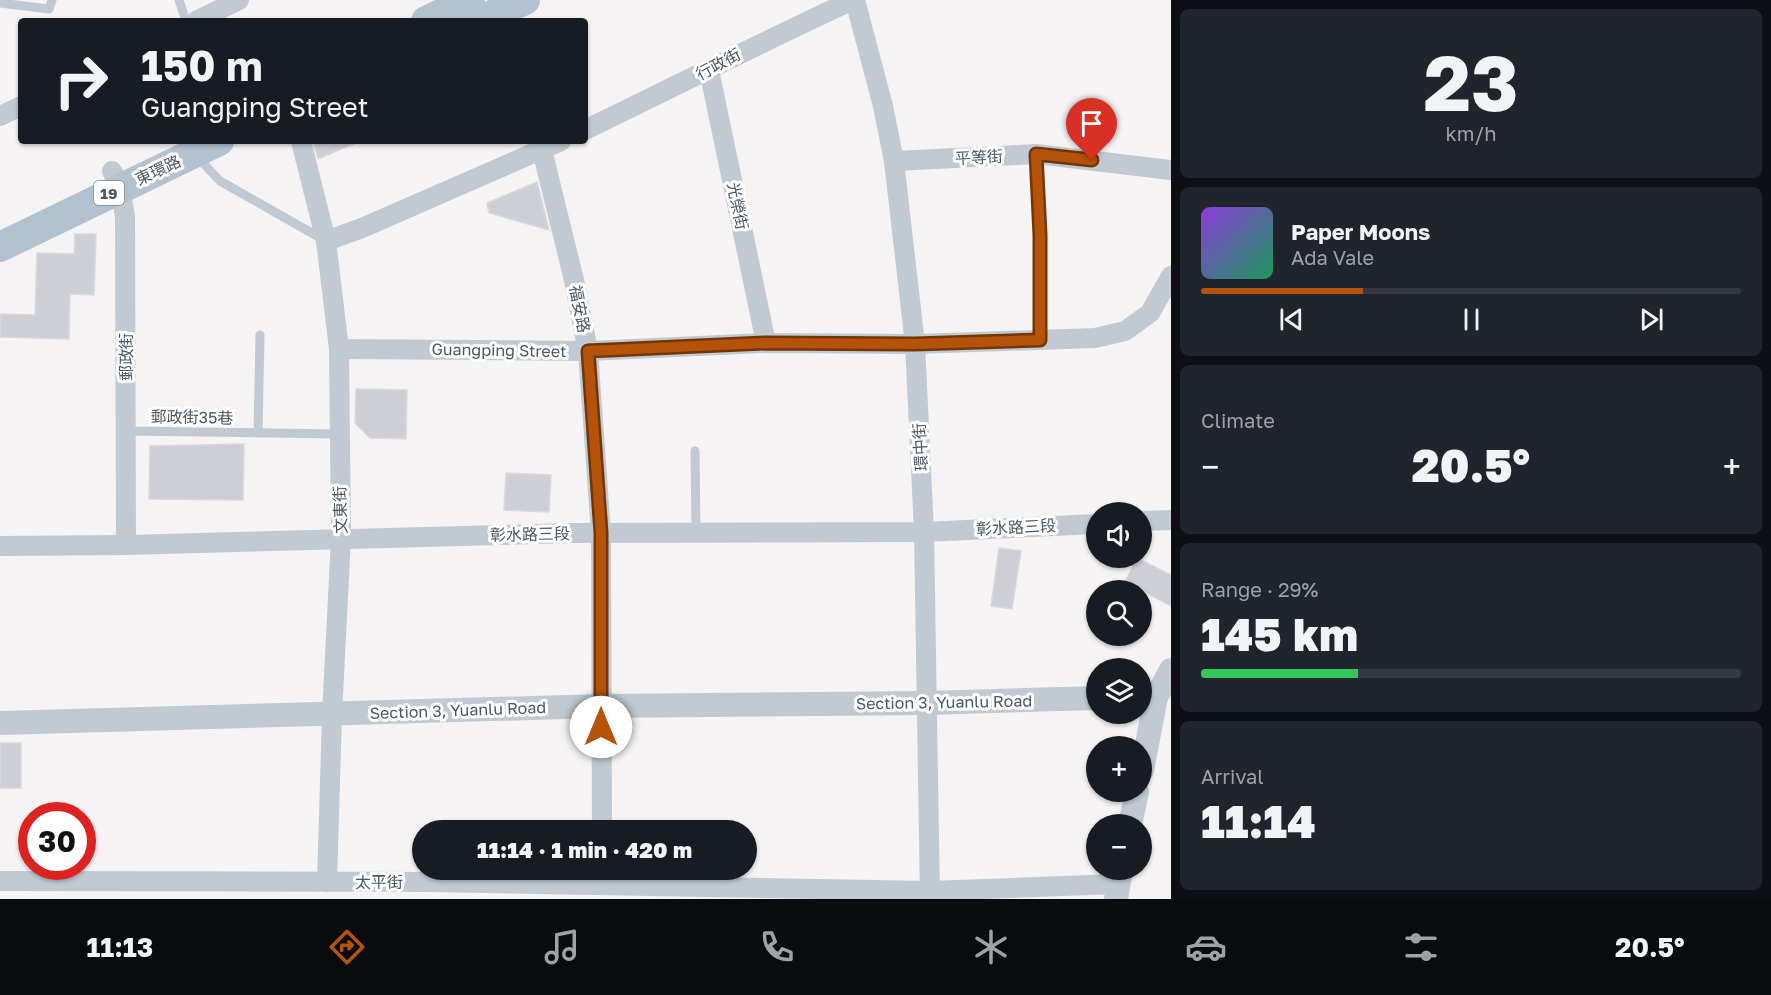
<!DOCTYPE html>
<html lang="en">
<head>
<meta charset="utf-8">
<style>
  body { margin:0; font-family:"Golos Text","Noto Sans TC",sans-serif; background:#20242c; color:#f1f3f6; height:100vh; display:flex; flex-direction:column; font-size:22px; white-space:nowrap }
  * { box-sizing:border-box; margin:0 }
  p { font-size:20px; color:#9ea1a6 }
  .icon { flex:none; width:33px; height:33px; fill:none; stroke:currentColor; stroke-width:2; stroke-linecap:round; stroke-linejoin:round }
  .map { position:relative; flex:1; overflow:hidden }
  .sheet { display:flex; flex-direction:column; gap:9px; padding:9px; background:#0d0f14; width:600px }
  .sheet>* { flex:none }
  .hud { position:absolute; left:18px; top:18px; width:570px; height:126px; border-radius:6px; box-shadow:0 2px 4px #0004; background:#171b24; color:#f1f3f6; overflow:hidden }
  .buttons { position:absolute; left:1086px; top:502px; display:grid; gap:12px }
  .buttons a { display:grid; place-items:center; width:66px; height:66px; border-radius:50%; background:#171b24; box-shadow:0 2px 4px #0004; font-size:30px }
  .speed { position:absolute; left:18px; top:802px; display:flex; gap:12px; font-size:30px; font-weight:700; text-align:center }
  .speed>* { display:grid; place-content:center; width:78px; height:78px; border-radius:50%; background:#171b24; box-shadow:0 2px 4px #0004; line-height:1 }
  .speed .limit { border:9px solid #d22; background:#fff; color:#111 }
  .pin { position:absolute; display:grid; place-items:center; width:51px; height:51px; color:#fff; margin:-62px -26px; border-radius:50% 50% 50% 0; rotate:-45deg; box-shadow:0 0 6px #0007 }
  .pin .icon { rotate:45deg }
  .me { position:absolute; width:66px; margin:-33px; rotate:0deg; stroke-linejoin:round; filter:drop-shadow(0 0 4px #0008) }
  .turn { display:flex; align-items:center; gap:21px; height:126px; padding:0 24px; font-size:27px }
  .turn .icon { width:78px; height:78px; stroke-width:2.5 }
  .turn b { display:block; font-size:42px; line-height:51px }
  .big { font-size:45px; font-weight:800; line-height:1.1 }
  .sheet .card { flex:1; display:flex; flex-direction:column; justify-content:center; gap:9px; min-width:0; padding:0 21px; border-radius:9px; background:#20242c }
  .sheet .dial { align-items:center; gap:0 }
  .dial b { font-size:78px; line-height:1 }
  .song { display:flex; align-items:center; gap:18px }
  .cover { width:72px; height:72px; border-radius:9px; background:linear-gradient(135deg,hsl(270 70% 55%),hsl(150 70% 35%)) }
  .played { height:6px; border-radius:3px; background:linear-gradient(90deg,#b45309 30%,#363941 30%) }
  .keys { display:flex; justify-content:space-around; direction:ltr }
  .heat { display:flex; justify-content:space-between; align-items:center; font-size:33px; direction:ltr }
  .charge { height:9px; border-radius:4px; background:linear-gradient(90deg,#34c759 29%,#363941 0) }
  .trip { position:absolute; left:412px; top:820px; width:345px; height:60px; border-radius:30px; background:#171b24; box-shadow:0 2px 4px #0004; font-weight:800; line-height:60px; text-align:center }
  .dock { display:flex; height:96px; justify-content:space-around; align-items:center; background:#090b0e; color:#9ea1a6 }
  .dock .icon { width:42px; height:42px }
  .dock .active { color:#b45309 }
  .dock b { font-size:27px; color:#f1f3f6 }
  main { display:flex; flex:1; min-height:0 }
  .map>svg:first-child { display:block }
  .building { fill:#cdcfd5; stroke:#d7d9de; stroke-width:1.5 }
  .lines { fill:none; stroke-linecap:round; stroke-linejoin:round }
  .service { stroke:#c1cad2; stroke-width:9 }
  .minor { stroke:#c1cad2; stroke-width:20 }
  .tertiary { stroke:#c1cad2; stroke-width:24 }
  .primary { stroke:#b3c2d1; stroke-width:30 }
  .route-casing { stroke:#753606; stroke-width:15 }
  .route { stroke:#b45309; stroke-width:10 }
  .labels { text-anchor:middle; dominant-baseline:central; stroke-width:6; stroke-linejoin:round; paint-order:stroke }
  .shield { fill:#fff; stroke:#808990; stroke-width:1.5 }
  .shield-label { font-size:15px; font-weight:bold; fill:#4a5661 }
  .street-label { font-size:16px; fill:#4a5661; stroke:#fff }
</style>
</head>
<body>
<main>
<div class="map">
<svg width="1171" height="899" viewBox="0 0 1171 899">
  <rect width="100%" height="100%" fill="#f5f3f3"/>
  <g class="building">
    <path d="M313,141h47l-42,18z"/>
    <path d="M537,182l12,48 -60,-17 -2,-10z"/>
    <path d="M75,234h21l-2,61 -24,-1 -1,45 -69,-2v-23l35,1 2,-62 37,1z"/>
    <path d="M356,389l51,1 -1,49 -36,-1 -15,-15z"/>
    <path d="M244,444l-1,56 -94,-1 1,-53z"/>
    <path d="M506,473l45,2 -2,37 -45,-2z"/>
    <path d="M999,548l22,3 -9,58 -21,-3z"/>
    <path d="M1137,558l34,17v31l-46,-24z"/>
    <rect x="0" y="743" width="21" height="45"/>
  </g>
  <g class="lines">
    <g class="service">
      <path d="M179,0l7,21"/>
      <path d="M0,3l49,6 3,-9"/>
      <path d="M1036,154l4,81v105"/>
      <path d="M198,158l22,23 104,59"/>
      <path d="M126,431l213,3"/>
      <path d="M258,433l2,-98"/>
      <path d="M695,451l1,81"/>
    </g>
    <g class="minor">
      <path d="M855,0l28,106 11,55 21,183 9,188 6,367"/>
      <path d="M196,21l43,-21"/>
      <path d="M709,70l57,273"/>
      <path d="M0,116l21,-10"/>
      <path d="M585,130c89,-43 177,-88 268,-130"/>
      <path d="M301,141l25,100 13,108 2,189 -9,177 -5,167"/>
      <path d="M542,150l32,130 14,71 13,182 1,298"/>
      <path d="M894,161l142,-7 135,16"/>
      <path d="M112,171l8,16 5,30 1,328"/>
      <path d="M326,241l36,-13 199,-87"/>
      <path d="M339,349l249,2 178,-8 149,1 180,-6 30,-7 25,-18 21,-37"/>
      <path d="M1142,521l29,-1"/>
      <path d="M0,546l126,-1 446,-12 352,-1 172,-8"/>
      <path d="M0,881l428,1 502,9 188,-7"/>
    </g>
    <g class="tertiary">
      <path d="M0,723l601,-17 326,-3 169,-5"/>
      <path d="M1142,770l14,-73 15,-27"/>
      <path d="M1130,825l7,-33"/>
      <path d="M1116,899l5,-29"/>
    </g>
    <g class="primary">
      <path d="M426,21l44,-21"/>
      <path d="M479,21l46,-21"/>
      <path d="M0,247l219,-106"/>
    </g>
  </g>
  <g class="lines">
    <defs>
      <path id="route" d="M601,727v-194l-13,-182 178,-8 149,1 125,-4v-105l-4,-81 56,6"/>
    </defs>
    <use href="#route" class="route-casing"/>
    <use href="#route" class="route"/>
  </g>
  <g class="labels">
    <rect class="shield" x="94" y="181" width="30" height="24" rx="4.5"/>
    <g class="shield-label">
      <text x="109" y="193">19</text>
    </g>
    <g class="street-label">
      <text transform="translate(718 64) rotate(-28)">行政街</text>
      <text transform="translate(979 157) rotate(-3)">平等街</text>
      <text transform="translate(158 170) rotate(-25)">東環路</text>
      <text transform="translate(738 206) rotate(78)">光榮街</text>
      <text transform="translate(580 309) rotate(79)">福安路</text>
      <text transform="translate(499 350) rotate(1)">Guangping Street</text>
      <text transform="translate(126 357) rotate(-90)">郵政街</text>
      <text transform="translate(192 417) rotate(1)">郵政街35巷</text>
      <text transform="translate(920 447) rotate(-93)">環中街</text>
      <text transform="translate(340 510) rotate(-92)">文東街</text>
      <text transform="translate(1016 527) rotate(-3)">彰水路三段</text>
      <text transform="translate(530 534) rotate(-1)">彰水路三段</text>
      <text transform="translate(944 702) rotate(-1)">Section 3, Yuanlu Road</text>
      <text transform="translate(458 710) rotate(-2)">Section 3, Yuanlu Road</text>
      <text x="379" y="882">太平街</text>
    </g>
  </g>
</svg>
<div class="buttons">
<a><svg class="icon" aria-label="sound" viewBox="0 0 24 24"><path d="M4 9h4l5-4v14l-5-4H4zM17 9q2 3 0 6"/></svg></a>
<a><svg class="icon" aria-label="search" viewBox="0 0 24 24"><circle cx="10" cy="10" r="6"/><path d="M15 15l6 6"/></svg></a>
<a><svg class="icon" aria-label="layers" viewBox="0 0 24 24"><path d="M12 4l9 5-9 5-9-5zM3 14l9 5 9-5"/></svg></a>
<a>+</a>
<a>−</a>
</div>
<div class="speed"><div class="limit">30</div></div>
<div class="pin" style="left:1092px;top:160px;background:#d93025"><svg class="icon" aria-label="arrive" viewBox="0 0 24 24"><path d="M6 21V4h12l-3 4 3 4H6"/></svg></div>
<svg class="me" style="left:601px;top:727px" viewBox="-20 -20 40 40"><circle r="19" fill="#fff"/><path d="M0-13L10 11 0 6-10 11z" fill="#b45309"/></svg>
<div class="trip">11:14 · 1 min · 420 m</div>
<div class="hud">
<div class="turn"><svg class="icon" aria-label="right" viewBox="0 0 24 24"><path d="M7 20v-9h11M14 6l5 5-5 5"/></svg><div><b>150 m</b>Guangping Street</div></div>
</div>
</div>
<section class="sheet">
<div class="card dial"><b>23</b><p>km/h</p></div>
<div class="card">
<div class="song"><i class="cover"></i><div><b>Paper Moons</b><p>Ada Vale</p></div></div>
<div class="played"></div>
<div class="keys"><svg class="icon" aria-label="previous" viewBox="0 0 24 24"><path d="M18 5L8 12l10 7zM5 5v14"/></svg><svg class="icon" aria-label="pause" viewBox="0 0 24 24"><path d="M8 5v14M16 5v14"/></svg><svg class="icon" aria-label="next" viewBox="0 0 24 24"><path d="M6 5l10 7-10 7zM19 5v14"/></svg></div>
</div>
<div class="card"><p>Climate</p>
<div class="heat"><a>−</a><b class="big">20.5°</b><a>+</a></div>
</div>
<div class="card"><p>Range · 29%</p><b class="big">145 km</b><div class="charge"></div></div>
<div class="card"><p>Arrival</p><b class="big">11:14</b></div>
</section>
</main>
<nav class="dock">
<b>11:13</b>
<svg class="icon active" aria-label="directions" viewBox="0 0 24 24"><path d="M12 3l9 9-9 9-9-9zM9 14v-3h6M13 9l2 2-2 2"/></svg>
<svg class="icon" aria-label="music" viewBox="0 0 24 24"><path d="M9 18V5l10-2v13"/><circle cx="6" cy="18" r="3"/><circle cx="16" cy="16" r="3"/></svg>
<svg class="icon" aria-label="phone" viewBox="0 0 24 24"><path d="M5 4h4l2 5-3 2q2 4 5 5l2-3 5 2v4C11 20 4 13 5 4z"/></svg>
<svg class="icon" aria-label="climate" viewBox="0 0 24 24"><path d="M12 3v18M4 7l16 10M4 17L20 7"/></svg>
<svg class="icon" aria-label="car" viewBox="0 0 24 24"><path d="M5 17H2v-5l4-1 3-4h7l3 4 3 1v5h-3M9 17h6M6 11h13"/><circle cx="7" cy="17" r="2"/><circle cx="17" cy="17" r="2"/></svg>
<svg class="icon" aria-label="filters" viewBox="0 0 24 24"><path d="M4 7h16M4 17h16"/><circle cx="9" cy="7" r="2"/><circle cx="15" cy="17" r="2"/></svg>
<b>20.5°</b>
</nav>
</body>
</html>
